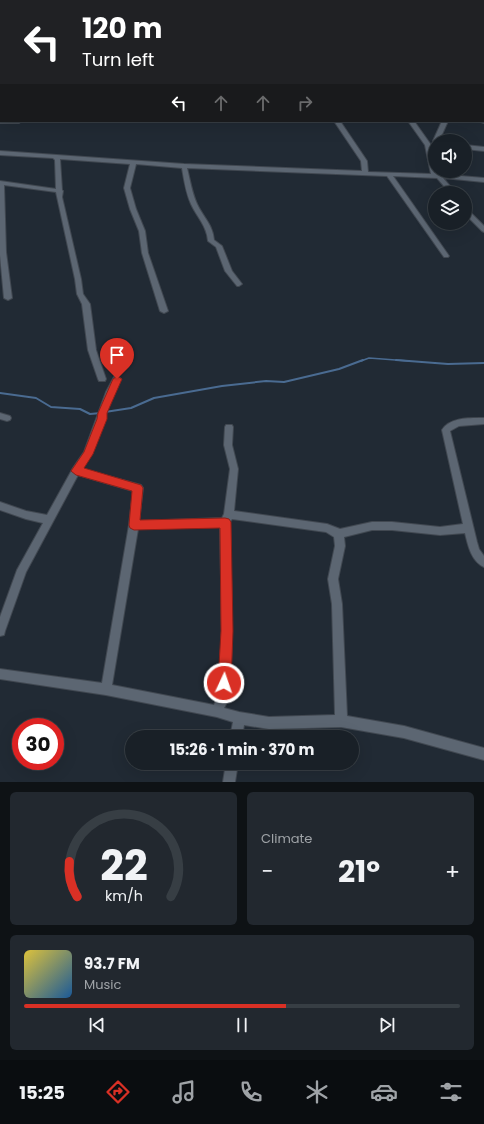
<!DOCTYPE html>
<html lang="en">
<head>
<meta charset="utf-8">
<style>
  body { margin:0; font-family:Poppins,sans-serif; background:#22282f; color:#f1f3f6; height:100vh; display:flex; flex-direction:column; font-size:15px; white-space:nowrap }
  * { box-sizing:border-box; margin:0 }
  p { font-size:13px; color:#9fa3a7 }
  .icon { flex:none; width:22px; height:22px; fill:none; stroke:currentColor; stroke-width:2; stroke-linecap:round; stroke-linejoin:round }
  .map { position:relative; height:782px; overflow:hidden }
  .sheet { display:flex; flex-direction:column; gap:10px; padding:10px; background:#0e1215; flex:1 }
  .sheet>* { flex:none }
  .guide { position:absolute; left:0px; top:0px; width:484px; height:122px; box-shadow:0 4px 16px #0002,0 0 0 1px #373e44; background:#202124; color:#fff; overflow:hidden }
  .buttons { position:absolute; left:428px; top:134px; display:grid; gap:8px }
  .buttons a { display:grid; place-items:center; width:44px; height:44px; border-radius:50%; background:#192027; box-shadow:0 4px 16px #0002,0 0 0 1px #373e44; font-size:20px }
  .speed { position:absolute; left:12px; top:718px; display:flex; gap:8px; font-size:20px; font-weight:700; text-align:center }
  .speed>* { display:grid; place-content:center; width:52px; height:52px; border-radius:50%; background:#192027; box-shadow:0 4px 16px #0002,0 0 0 1px #373e44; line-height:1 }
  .speed .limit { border:6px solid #d22; background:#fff; color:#111 }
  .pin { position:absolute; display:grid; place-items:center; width:34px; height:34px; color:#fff; margin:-41px -17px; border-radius:50% 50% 50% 0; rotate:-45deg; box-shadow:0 0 4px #0007 }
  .pin .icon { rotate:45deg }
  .me { position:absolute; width:44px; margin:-22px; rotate:3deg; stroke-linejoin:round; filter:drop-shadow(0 0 3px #0008) }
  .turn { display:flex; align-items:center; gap:14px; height:84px; padding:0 16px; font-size:18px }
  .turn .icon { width:52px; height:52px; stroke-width:2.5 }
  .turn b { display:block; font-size:28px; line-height:34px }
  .lanes { display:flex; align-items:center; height:38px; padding:0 16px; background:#0003; justify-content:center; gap:20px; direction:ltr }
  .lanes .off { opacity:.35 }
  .big { font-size:30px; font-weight:700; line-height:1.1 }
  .sheet .tile { flex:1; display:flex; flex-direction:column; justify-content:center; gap:6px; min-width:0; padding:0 14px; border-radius:6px; background:#22282f }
  .sheet .dial { align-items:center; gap:0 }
  .dial svg { height:104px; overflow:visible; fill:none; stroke:#373e44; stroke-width:7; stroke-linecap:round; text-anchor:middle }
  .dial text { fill:#f1f3f6; stroke:none }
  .song { display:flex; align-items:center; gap:12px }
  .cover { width:48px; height:48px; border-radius:6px; background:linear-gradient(135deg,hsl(50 70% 55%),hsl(210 70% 35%)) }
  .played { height:4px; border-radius:2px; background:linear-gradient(90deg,#d93025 60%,#373e44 60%) }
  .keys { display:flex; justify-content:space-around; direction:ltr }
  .heat { display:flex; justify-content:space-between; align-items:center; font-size:22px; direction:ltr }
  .sheet .tiles { flex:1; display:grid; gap:10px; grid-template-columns:1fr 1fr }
  .tile:last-child { grid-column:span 2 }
  .trip { position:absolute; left:125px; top:730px; width:234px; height:40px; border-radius:20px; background:#192027; box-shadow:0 4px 16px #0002,0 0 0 1px #373e44; font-weight:700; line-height:40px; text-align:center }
  .dock { display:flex; height:64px; justify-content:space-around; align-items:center; background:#0a0d10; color:#9fa3a7 }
  .dock .icon { width:28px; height:28px }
  .dock .on { color:#d93025 }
  .dock b { font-size:18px; color:#f1f3f6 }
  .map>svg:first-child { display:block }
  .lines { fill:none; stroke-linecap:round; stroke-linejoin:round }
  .stream-far2 { stroke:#4a6b91; stroke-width:1 }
  .stream-far1 { stroke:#4a6b91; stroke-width:1.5 }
  .stream { stroke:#4a6b91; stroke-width:2 }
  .minor-casing { stroke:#414851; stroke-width:2 }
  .minor { fill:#5c6672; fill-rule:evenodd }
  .route { fill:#d93025; stroke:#8d1f18 }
</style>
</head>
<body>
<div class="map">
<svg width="484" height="782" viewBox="0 0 484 782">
  <rect width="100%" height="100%" fill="#212a34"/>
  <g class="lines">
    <path class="stream-far2" d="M315,0l3,1"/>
    <path class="stream-far1" d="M361,361l8,-3 40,3"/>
    <g class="stream">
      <path d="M396,360l52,4 36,-1"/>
      <path d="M0,393l36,5 15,9 29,2 10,5 11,-1"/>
      <path d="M105,412l26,-4 23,-10 68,-12 44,-5 18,1 55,-13 24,-9"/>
    </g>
    <defs>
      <g id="minor">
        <path d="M78,0h4l1,1h-4z"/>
        <path d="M157,0h5l1,1h-5z"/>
        <rect x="0" y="5" width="1" height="2"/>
        <rect x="0" y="17" width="1" height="4"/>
        <rect x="483" y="25" width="1" height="2"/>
        <rect x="483" y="47" width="1" height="2"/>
        <path d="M0,119l1,2h21l-3,2h-19z"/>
        <path d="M483,119l1,4 -6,-2h5z"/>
        <path d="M334,121h6l27,40 1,11 63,2 -6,-29 -17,-24h6l17,24 6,29 47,4v4l-41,-4 13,15h-6l-13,-15 -44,-2 56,80 -1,1h-4l-57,-81 -200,-8c3,12 5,25 10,36 6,13 16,21 17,36l8,6 10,25 10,13 -3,2h-2l-12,-15 -9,-24 -8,-6c-1,-15 -11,-24 -17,-37 -5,-11 -7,-24 -9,-36l-46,-4 -6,24 6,21 9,22 3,22 20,58 -4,2 -4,-2 -18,-58 -3,-22 -9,-22 -6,-21 6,-24 -70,-5 2,31 1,1 -1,6 19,82 2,15 7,10 6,46 10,29 -1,2h-6l-1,-2 -10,-29 -6,-46 -5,-10 -2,-15 -19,-87 -52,-7 2,67 6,46 -4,2 -4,-2 -4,-43v-74l56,8 -1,-29 -2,-2 -53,-3v-4l184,13 178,7 -1,-10z"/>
        <path d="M442,121h6l-9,20 -5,1 -1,-1z"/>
        <path d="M465,145l19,2v4l-19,-2z"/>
        <path d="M465,208l2,1 17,17v6l-2,-1 -17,-17z"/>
        <path d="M117,376l4,3 -7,13 -22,62 -10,15 59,16 2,3 -4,33 83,-3 2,-4 6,-45 -6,-24 1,-18 1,-2h6l1,2 -1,18 6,24 -4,42 93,13 13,5 32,-7h20l48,5 23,-3 -21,-94c8,-13 28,-12 42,-12v6l-25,2 -9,5 27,111 2,7 5,7v11c-13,-6 -16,-22 -19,-34l-25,2 -48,-5h-20l-28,7 1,9 -7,33 4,25 5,112 57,10 80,22v12l-80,-22 -63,-11 -72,2 -25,-4 -2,12h-12l3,-15 -16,-5 -111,-22 -106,-16v-10l102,14 27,-158 4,-34 -55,-16 -52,97 -21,59 -1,4 -4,1v-19l17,-47 26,-47 -17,-4 -26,-9v-8l26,9 21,4 26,-47 11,-16 22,-60 8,-15zM232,519l94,13 8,5 1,9 -7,33 4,25 3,111 -66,2 -30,-5 -15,-4 6,-12 2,-65 -2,-109zM220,526l2,105 -4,64 -4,10 -102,-20 26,-156z"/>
        <path d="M0,413l10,3 1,2 -1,2 -3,1 -7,-2z"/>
        <path d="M226,763h12l-3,19h-12z"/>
      </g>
    </defs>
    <use href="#minor" class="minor-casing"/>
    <use href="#minor" class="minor"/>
  </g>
  <path class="route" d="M117,376l5,3 -15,34v6l-14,35 -9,14 57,17 2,3 -3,32 85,-2 4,1 2,3 2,109 -2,52 -2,5 -5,2 -4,-2 -2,-5 3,-52 -1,-103 -86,2 -4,-2 -1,-3 3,-34 -56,-16 -5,-4 13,-19 13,-33 1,-6 15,-34z"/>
</svg>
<div class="buttons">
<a><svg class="icon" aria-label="sound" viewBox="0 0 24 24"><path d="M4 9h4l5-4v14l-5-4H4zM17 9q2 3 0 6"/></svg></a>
<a><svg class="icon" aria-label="layers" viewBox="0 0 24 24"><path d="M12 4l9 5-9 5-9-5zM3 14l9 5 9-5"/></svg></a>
</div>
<div class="speed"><div class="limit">30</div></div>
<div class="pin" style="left:117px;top:379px;background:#d93025"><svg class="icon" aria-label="arrive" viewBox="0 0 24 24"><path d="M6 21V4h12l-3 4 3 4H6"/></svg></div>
<svg class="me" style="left:224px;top:683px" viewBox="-20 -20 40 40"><circle r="17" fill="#d93025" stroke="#fff" stroke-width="3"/><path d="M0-11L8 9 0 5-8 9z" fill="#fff"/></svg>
<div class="trip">15:26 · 1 min · 370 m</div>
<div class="guide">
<div class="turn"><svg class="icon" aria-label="left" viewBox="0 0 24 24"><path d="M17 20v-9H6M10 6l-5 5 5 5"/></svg><div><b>120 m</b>Turn left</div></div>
<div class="lanes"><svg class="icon" aria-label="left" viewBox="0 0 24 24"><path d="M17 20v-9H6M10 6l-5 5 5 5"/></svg><svg class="icon off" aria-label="ahead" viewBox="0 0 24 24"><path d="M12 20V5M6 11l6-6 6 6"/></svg><svg class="icon off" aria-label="ahead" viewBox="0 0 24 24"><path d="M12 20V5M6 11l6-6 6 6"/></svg><svg class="icon off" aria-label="right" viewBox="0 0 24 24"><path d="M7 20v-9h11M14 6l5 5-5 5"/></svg></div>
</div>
</div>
<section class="sheet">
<div class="tiles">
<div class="tile dial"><svg viewBox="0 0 100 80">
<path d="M14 69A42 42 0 1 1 86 69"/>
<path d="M14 69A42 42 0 0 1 8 42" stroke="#d93025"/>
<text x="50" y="56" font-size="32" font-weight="700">22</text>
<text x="50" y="72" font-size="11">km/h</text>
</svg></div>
<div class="tile"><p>Climate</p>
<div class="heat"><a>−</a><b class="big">21°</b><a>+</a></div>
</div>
<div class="tile">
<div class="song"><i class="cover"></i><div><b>93.7 FM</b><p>Music</p></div></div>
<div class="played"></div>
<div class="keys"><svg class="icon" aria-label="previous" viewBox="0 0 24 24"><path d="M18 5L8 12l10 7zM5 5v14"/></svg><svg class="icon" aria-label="pause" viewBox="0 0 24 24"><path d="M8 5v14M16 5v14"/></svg><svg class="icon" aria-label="next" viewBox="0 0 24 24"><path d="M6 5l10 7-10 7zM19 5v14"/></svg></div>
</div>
</div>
</section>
<nav class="dock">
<b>15:25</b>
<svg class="icon on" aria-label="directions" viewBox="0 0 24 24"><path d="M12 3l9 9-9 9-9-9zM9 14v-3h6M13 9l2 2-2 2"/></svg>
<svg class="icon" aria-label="music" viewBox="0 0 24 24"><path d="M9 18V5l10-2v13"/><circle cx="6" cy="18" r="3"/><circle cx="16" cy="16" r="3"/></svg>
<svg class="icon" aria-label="phone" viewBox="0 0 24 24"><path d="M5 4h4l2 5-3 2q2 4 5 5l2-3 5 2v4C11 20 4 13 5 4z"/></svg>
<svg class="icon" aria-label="climate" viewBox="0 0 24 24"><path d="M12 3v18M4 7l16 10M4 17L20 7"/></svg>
<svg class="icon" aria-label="car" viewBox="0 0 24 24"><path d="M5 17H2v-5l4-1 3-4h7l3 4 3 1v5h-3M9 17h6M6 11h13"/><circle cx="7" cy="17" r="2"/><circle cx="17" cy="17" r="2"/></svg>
<svg class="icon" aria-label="filters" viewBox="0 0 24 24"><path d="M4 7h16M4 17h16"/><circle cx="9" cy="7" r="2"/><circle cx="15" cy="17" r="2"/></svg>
</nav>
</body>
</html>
